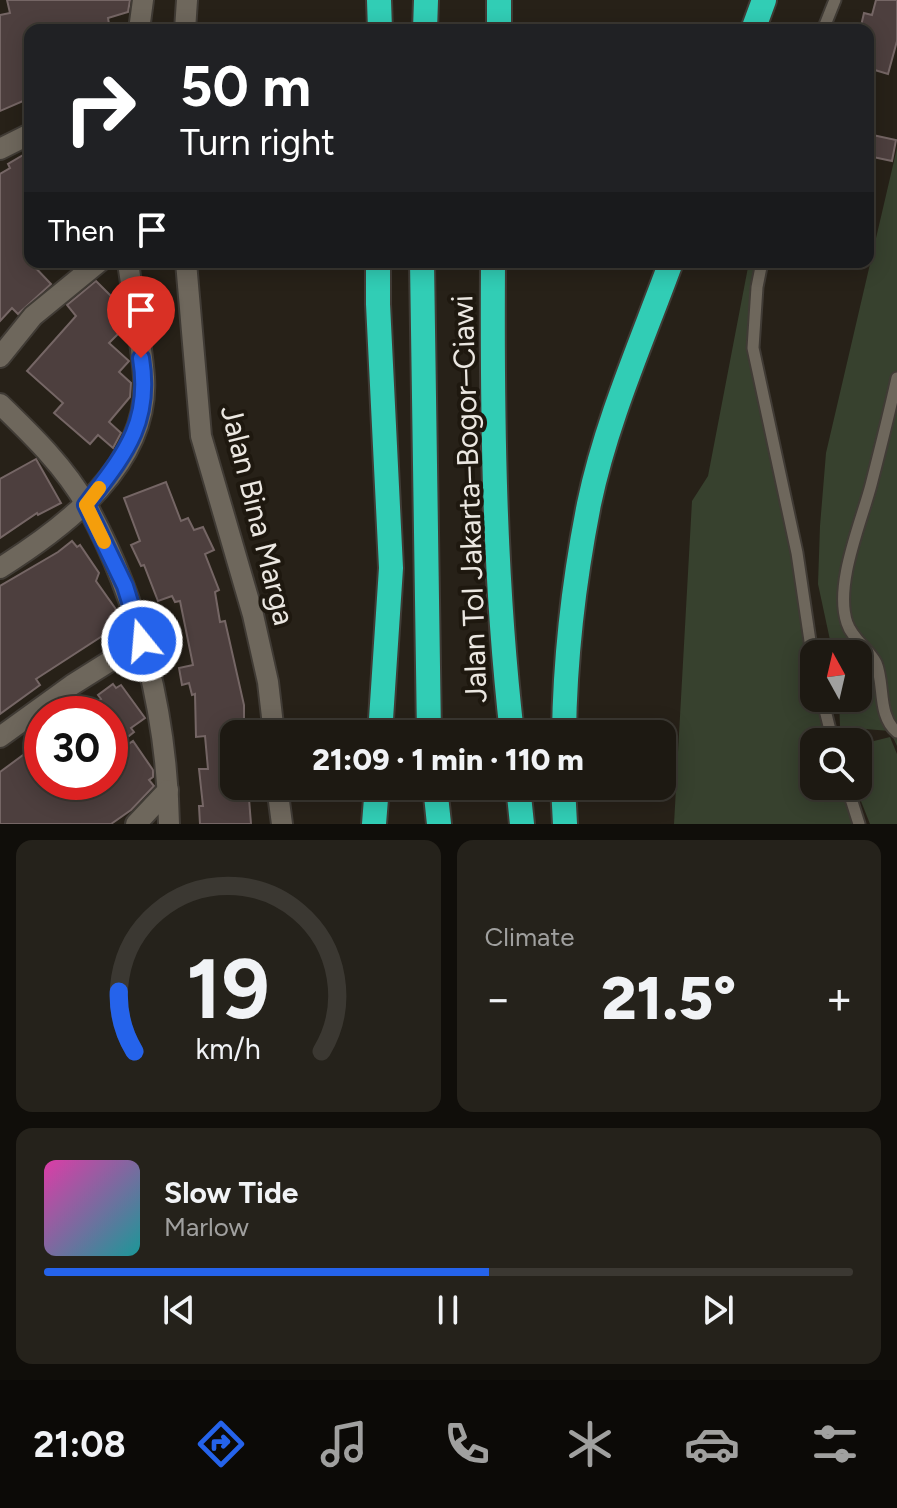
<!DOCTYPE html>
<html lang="en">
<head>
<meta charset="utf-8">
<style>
  body { margin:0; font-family:Figtree,sans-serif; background:#25221b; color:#f1f3f6; height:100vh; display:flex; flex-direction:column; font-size:30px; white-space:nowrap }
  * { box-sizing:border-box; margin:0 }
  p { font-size:26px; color:#a0a09f }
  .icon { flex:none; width:44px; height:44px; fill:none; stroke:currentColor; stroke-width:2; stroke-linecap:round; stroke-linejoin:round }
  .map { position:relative; height:824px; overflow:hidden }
  .sheet { display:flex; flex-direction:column; gap:16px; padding:16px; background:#100e0a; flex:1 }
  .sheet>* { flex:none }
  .hud { position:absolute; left:24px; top:24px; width:850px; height:244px; border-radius:16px; box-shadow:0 4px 20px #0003,0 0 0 2px #3b3832; background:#202124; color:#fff; overflow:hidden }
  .needle { width:52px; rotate:352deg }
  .controls { position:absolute; left:800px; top:640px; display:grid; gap:16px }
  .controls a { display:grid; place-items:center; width:72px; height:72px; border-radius:16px; background:#1d1912; box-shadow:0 4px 20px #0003,0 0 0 2px #3b3832; font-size:40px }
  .speed { position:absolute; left:24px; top:696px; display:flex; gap:16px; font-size:40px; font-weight:700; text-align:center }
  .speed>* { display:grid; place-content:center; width:104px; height:104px; border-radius:50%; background:#1d1912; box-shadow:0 4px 20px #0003,0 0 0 2px #3b3832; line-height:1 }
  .speed .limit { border:12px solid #d22; background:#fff; color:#111 }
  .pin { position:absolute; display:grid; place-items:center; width:68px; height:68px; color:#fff; margin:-82px -34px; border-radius:50% 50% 50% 0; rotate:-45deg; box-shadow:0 0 8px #0007 }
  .pin .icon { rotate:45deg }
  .me { position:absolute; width:88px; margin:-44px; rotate:343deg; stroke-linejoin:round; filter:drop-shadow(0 0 6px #0008) }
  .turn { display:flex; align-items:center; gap:28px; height:168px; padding:0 24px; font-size:36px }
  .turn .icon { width:104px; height:104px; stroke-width:2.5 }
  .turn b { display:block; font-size:56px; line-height:68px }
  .then { display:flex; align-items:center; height:76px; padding:0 24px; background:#0003; gap:16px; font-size:30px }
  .big { font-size:60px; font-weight:800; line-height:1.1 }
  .sheet .tile { flex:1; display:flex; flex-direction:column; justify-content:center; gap:12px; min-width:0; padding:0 28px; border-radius:16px; background:#25221b }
  .sheet .dial { align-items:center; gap:0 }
  .dial svg { height:208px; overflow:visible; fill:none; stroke:#3b3832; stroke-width:7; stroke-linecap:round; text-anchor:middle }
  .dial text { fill:#f1f3f6; stroke:none }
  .song { display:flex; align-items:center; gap:24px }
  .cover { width:96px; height:96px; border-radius:12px; background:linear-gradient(135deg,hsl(320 70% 55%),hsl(180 70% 35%)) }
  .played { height:8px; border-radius:4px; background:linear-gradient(90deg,#2563eb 55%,#3b3832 55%) }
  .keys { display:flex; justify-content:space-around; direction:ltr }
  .heat { display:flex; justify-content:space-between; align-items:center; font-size:44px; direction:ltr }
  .sheet .tiles { flex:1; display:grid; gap:16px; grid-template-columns:1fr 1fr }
  .tile:last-child { grid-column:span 2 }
  .trip { position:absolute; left:220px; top:720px; width:456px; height:80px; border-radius:16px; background:#1d1912; box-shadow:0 4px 20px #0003,0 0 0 2px #3b3832; font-weight:800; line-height:80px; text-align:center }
  .tab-bar { display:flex; height:128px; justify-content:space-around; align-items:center; background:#0c0a07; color:#a0a09f }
  .tab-bar .icon { width:56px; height:56px }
  .tab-bar .current { color:#2563eb }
  .tab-bar b { font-size:36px; color:#f1f3f6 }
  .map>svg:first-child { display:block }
  .green { fill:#37412e }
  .building { fill:#4d3f3e; stroke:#756665; stroke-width:2 }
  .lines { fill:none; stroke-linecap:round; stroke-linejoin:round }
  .service-casing { stroke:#403b35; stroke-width:15 }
  .minor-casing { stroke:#403b35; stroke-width:24 }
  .motorway-casing { stroke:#403b35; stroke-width:28 }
  .service { stroke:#6e675c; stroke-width:11 }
  .minor { stroke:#6e675c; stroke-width:20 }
  .motorway { stroke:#31cdb5; stroke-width:24 }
  .route-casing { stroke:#184099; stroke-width:20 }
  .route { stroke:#2563eb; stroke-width:14 }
  .slow { stroke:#f59e0b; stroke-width:14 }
  .labels { text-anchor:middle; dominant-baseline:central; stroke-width:8; stroke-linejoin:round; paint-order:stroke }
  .street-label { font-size:30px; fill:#ebe7e1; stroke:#1e180f }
</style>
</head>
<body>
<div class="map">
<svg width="897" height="824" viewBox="0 0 897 824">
  <rect width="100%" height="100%" fill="#272118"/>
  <g class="green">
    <path d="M897,148v598l-7,-15 -50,-4 -1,-29h19v-44h-25l-15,-70 2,-58 6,-73z"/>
    <path d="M749,262h13l-9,86 61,320v30h9l13,44h-22v44h36l12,38h-188l18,-323 16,-25z"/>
    <path d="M890,737l7,17v70h-27l-15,-38h3v-41z"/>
  </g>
  <g class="building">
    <path d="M7,0h123l-2,12 -20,6 2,12h-80v68l-30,13v-96l10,-2z"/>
    <path d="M876,0h21v41l-9,33 -20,-6v-38h-8l4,-17 8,2z"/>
    <path d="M868,134l28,6 -4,21 -24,-5z"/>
    <path d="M30,151v111l21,22 -33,30 -6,-6 -12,13v-147l10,-6 -2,-4z"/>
    <path d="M96,281l26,26 2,12 -6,6 5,4 -14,14 20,18 -10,11 12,11 -1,14 -21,25 12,11 -8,15 -15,-13 -8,9 -36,-31 9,-10 -36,-32 49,-55 -9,-11z"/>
    <path d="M36,459l25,44 -23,12 -1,-2 -37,25v-59z"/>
    <path d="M166,482l15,39 7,-3 6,12 9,-3 11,23 -9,4 14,36 -4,2 5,30 5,-1 19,84v29h-10v52h14l3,38h-51l-1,-18h4l-4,-37h9l-3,-33 -9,1 -1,-43 -3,1 -3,-12 -7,2 -3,-17 14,-3 -13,-64 -5,1 -3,-6 -14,5 -14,-36 -3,1 -10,-21 9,-4 -16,-43z"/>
    <path d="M72,541l5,6 3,-2 19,28 -3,8 24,34 -12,8 5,6 -77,50 4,6 -40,29v-128l58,-34z"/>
    <path d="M113,684l3,4 5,-3 24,33 -14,10 3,4 -14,11 -10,-13v-16h-29l20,-15 -3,-4z"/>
    <path d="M42,741v41h15l5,6 8,-6h40v-25l23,-16 20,29v7l-4,3 5,6 -23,24 -20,14h-111v-52z"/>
  </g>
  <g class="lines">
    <defs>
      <g id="service">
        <path d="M823,30l12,-30"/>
        <path d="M762,262l-5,25 -4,61 44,205 17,115"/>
        <path d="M897,378c-8,36 -17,72 -26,107 -10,38 -37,100 -24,138 5,16 22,26 29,40 9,21 1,53 21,69"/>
        <path d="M822,698l11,44"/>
        <path d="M847,786l12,38"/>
      </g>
      <g id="minor">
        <path d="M139,30l4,-30"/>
        <path d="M185,30l2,-30"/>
        <path d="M0,149l30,-15"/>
        <path d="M186,262l15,174 52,179 15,67 6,52"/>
        <path d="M0,357l33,-41 66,-54"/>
        <path d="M0,404c32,31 65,63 87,102 53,96 80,210 82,318"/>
        <path d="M0,568c65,-41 150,-104 144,-191 -3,-38 -11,-77 -16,-115"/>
        <path d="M0,737l72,-52 70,-44"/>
        <path d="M277,786l5,38"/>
        <path d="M136,824l32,-34"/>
      </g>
      <g id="motorway">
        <path d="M379,0l1,30"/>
        <path d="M425,30l1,-30"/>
        <path d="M499,30v-30"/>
        <path d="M753,30l11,-30"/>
        <path d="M378,262v42l13,264 -11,166"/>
        <path d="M422,262l7,472"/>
        <path d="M493,262c-1,157 1,315 19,472"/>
        <path d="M564,734c1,-77 10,-154 25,-230 17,-82 53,-163 82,-242"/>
        <path d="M435,786l4,38"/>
        <path d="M518,786l4,38"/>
        <path d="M563,786l2,38"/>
        <path d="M374,824l3,-38"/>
      </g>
    </defs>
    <use href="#service" class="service-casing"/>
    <use href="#minor" class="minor-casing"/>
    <use href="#motorway" class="motorway-casing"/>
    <use href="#service" class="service"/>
    <use href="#minor" class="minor"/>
    <use href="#motorway" class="motorway"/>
  </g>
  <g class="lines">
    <defs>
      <path id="route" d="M141,358c11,66 -18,98 -55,147l39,81 17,55"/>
    </defs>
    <use href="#route" class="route-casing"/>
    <use href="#route" class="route"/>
    <path class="slow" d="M99,488l-13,17 18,37"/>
  </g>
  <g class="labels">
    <g class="street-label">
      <text transform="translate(469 499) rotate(-92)">Jalan Tol Jakarta–Bogor–Ciawi</text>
      <text transform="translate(258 515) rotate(76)">Jalan Bina Marga</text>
    </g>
  </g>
</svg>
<div class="controls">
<a><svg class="needle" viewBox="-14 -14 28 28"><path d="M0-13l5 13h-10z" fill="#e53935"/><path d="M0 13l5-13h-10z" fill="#a0a09f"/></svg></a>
<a><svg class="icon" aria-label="search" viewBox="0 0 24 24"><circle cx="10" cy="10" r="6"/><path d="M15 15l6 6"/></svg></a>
</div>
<div class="speed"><div class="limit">30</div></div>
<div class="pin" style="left:141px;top:358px;background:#d93025"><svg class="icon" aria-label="arrive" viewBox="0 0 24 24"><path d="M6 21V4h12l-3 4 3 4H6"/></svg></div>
<svg class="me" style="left:142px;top:641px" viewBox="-20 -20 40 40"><circle r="17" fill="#2563eb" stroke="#fff" stroke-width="3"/><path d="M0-11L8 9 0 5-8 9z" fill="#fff"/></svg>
<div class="trip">21:09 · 1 min · 110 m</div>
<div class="hud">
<div class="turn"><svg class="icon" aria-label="right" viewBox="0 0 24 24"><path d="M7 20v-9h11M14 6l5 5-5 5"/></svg><div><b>50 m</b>Turn right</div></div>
<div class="then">Then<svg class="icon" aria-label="arrive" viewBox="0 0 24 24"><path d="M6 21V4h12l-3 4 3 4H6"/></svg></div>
</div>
</div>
<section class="sheet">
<div class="tiles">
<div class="tile dial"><svg viewBox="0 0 100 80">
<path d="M14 69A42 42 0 1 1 86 69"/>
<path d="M14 69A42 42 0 0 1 8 46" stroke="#2563eb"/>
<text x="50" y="56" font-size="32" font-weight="700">19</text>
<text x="50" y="72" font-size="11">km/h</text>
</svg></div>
<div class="tile"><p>Climate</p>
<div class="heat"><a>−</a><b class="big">21.5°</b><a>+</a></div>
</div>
<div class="tile">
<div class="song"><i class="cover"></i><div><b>Slow Tide</b><p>Marlow</p></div></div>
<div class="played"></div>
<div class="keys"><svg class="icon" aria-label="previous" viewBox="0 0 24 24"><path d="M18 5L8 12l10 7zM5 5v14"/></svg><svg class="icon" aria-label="pause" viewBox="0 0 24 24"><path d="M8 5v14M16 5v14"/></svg><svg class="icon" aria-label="next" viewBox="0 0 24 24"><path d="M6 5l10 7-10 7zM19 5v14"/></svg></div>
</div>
</div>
</section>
<nav class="tab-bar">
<b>21:08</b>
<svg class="icon current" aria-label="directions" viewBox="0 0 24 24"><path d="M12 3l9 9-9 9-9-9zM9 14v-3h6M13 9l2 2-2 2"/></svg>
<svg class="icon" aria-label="music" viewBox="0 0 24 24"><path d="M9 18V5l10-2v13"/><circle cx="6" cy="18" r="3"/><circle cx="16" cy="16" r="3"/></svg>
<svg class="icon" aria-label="phone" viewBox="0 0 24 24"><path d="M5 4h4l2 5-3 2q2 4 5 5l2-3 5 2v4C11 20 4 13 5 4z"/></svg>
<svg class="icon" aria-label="climate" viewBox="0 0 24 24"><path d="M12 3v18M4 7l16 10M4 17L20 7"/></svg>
<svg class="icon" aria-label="car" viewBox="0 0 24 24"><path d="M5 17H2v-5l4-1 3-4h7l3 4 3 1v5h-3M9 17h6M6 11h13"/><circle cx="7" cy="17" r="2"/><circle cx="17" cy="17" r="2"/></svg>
<svg class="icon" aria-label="filters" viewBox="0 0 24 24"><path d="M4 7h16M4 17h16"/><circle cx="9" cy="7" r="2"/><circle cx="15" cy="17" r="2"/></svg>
</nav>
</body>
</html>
